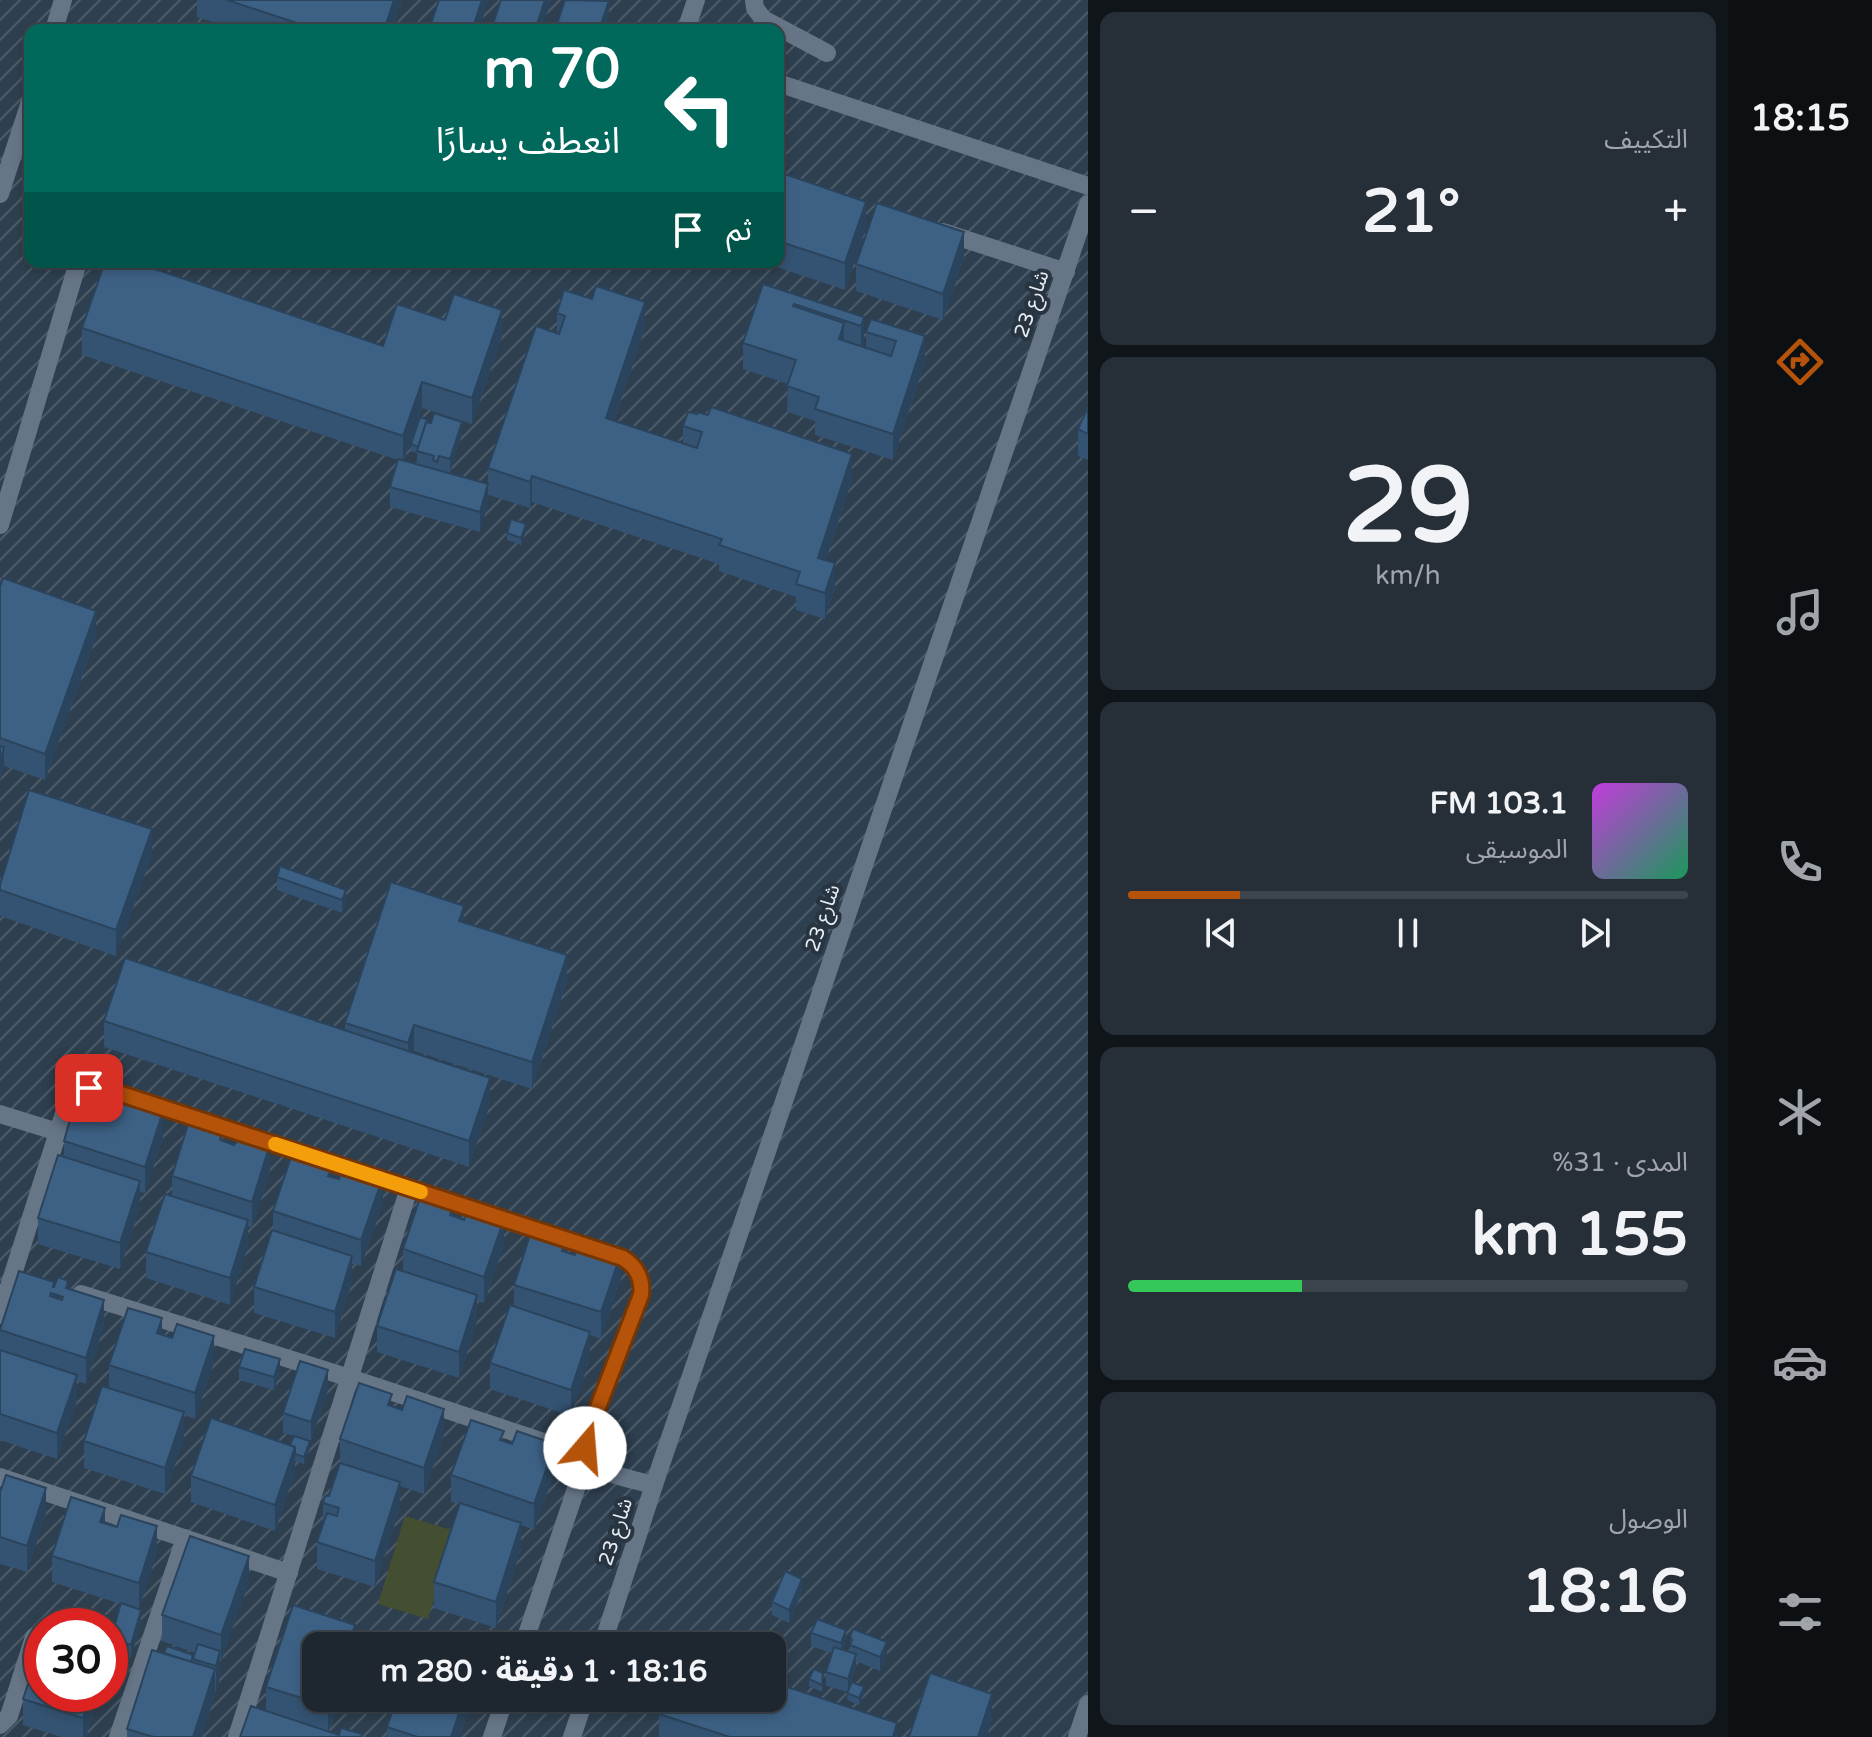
<!DOCTYPE html>
<html lang="ar">
<head>
<meta charset="utf-8">
<style>
  body { margin:0; font-family:"Varela Round","Noto Sans Arabic",sans-serif; background:#262f38; color:#f1f3f6; direction:rtl; height:100vh; display:flex; flex-direction:column; font-size:30px; white-space:nowrap }
  * { box-sizing:border-box; margin:0 }
  p { font-size:26px; color:#a1a5ab }
  .icon { flex:none; width:44px; height:44px; fill:none; stroke:currentColor; stroke-width:2; stroke-linecap:round; stroke-linejoin:round }
  .map { position:relative; flex:1; overflow:hidden; direction:ltr }
  .panel { display:flex; flex-direction:column; gap:12px; padding:12px; background:#10151a; width:640px }
  .panel>* { flex:none }
  .banner { position:absolute; left:24px; top:24px; width:760px; height:244px; border-radius:16px; box-shadow:0 4px 12px #0003,0 0 0 2px #3c444c; direction:rtl; background:#00695c; color:#fff; overflow:hidden }
  .speed { position:absolute; left:24px; top:1608px; display:flex; gap:16px; font-size:40px; font-weight:700; text-align:center }
  .speed>* { display:grid; place-content:center; width:104px; height:104px; border-radius:50%; background:#1e2730; box-shadow:0 4px 12px #0003,0 0 0 2px #3c444c; line-height:1 }
  .speed .limit { border:12px solid #d22; background:#fff; color:#111 }
  .pin { position:absolute; display:grid; place-items:center; width:68px; height:68px; color:#fff; margin:-34px; border-radius:16px; box-shadow:0 4px 12px #0006 }
  .me { position:absolute; width:88px; margin:-44px; rotate:18deg; stroke-linejoin:round; filter:drop-shadow(0 0 6px #0008) }
  .turn { display:flex; align-items:center; gap:28px; height:168px; padding:0 32px; font-size:36px }
  .turn .icon { width:104px; height:104px; stroke-width:2.5 }
  .turn b { display:block; font-size:56px; line-height:68px }
  .then { display:flex; align-items:center; height:76px; padding:0 32px; background:#0003; gap:16px; font-size:30px }
  .big { font-size:60px; font-weight:800; line-height:1.1 }
  .panel .tile { flex:1; display:flex; flex-direction:column; justify-content:center; gap:12px; min-width:0; padding:0 28px; border-radius:16px; background:#262f38 }
  .panel .dial { align-items:center; gap:0 }
  .dial b { font-size:104px; line-height:1 }
  .song { display:flex; align-items:center; gap:24px }
  .cover { width:96px; height:96px; border-radius:12px; background:linear-gradient(135deg,hsl(290 70% 55%),hsl(150 70% 35%)) }
  .played { height:8px; border-radius:4px; background:linear-gradient(90deg,#b45309 20%,#3c444c 20%) }
  .keys { display:flex; justify-content:space-around; direction:ltr }
  .heat { display:flex; justify-content:space-between; align-items:center; font-size:44px; direction:ltr }
  .charge { height:12px; border-radius:6px; background:linear-gradient(90deg,#34c759 31%,#3c444c 0) }
  .trip { position:absolute; left:302px; top:1632px; width:484px; height:80px; border-radius:16px; background:#1e2730; box-shadow:0 4px 12px #0003,0 0 0 2px #3c444c; font-weight:800; line-height:80px; text-align:center; direction:rtl }
  main { display:flex; flex:1; min-height:0 }
  .tabs { display:flex; flex-direction:column; width:144px; justify-content:space-around; align-items:center; background:#0c1013; color:#a1a5ab }
  .tabs .icon { width:56px; height:56px }
  .tabs .selected { color:#b45309 }
  .tabs b { font-size:36px; color:#f1f3f6 }
  .map>svg:first-child { display:block }
  .industrial { fill:url(#industrial-furrows); fill-rule:evenodd }
  .green { fill:#444e31 }
  .lines { fill:none; stroke-linecap:round; stroke-linejoin:round }
  .minor { stroke:#667687; stroke-width:18 }
  .wall { fill:#345372; fill-rule:evenodd }
  .shaded-wall { fill:#2b445d }
  .building { fill:#3d6185; stroke:#2b445d; stroke-width:2; fill-rule:evenodd }
  .route-casing { stroke:#753606; stroke-width:20 }
  .route { stroke:#b45309; stroke-width:14 }
  .slow { stroke:#f59e0b; stroke-width:14 }
  .labels { text-anchor:middle; dominant-baseline:central; stroke-width:8; stroke-linejoin:round; paint-order:stroke }
  .street-label { font-size:20px; fill:#e6edf5; stroke:#283440 }
</style>
</head>
<body>
<main>
<nav class="tabs">
<b>18:15</b>
<svg class="icon selected" aria-label="directions" viewBox="0 0 24 24"><path d="M12 3l9 9-9 9-9-9zM9 14v-3h6M13 9l2 2-2 2"/></svg>
<svg class="icon" aria-label="music" viewBox="0 0 24 24"><path d="M9 18V5l10-2v13"/><circle cx="6" cy="18" r="3"/><circle cx="16" cy="16" r="3"/></svg>
<svg class="icon" aria-label="phone" viewBox="0 0 24 24"><path d="M5 4h4l2 5-3 2q2 4 5 5l2-3 5 2v4C11 20 4 13 5 4z"/></svg>
<svg class="icon" aria-label="climate" viewBox="0 0 24 24"><path d="M12 3v18M4 7l16 10M4 17L20 7"/></svg>
<svg class="icon" aria-label="car" viewBox="0 0 24 24"><path d="M5 17H2v-5l4-1 3-4h7l3 4 3 1v5h-3M9 17h6M6 11h13"/><circle cx="7" cy="17" r="2"/><circle cx="17" cy="17" r="2"/></svg>
<svg class="icon" aria-label="filters" viewBox="0 0 24 24"><path d="M4 7h16M4 17h16"/><circle cx="9" cy="7" r="2"/><circle cx="15" cy="17" r="2"/></svg>
</nav>
<section class="panel">
<div class="tile"><p>التكييف</p>
<div class="heat"><a>−</a><b class="big">21°</b><a>+</a></div>
</div>
<div class="tile dial"><b>29</b><p>km/h</p></div>
<div class="tile">
<div class="song"><i class="cover"></i><div><b>103.1 FM</b><p>الموسيقى</p></div></div>
<div class="played"></div>
<div class="keys"><svg class="icon" aria-label="previous" viewBox="0 0 24 24"><path d="M18 5L8 12l10 7zM5 5v14"/></svg><svg class="icon" aria-label="pause" viewBox="0 0 24 24"><path d="M8 5v14M16 5v14"/></svg><svg class="icon" aria-label="next" viewBox="0 0 24 24"><path d="M6 5l10 7-10 7zM19 5v14"/></svg></div>
</div>
<div class="tile"><p>المدى · 31%</p><b class="big">155 km</b><div class="charge"></div></div>
<div class="tile"><p>الوصول</p><b class="big">18:16</b></div>
</section>
<div class="map">
<svg width="1088" height="1737" viewBox="0 0 1088 1737">
  <defs>
    <pattern id="industrial-furrows" width="10" height="10" patternUnits="userSpaceOnUse" patternTransform="scale(2)"><rect width="10" height="10" fill="#2e3f4f"/><path d="M-1 1l2-2M0 10L10 0M9 11l2-2" fill="none" stroke="#4c5b69"/></pattern>
  </defs>
  <rect width="100%" height="100%" fill="#283440"/>
  <path class="industrial" d="M0,0h1088v1737h-1088zM30,30h748v232h-748zM42,1626h68v68h-68zM316,1646h456v52h-456z"/>
  <path class="green" d="M405,1516l50,15 -27,88 -50,-15z"/>
  <g class="lines">
    <g class="minor">
      <path d="M754,0l1,8 8,11 64,34"/>
      <path d="M54,30l9,-30"/>
      <path d="M686,30l10,-30"/>
      <path d="M778,83l310,103"/>
      <path d="M0,194l30,-92"/>
      <path d="M943,232l123,40"/>
      <path d="M0,525l78,-263"/>
      <path d="M0,1114l58,18"/>
      <path d="M359,1172l264,86c14,9 20,20 18,37l-56,146c0,7 0,13 4,19 8,13 49,21 65,25"/>
      <path d="M81,1294l269,84 215,71c10,9 14,18 14,31l-56,166"/>
      <path d="M0,1315l66,-208c16,-21 21,-19 46,-16l204,67"/>
      <path d="M0,1477l289,96"/>
      <path d="M602,1646l52,-161 434,-1281"/>
      <path d="M0,1725l9,-9 25,-79"/>
      <path d="M118,1737l67,-199"/>
      <path d="M237,1737l172,-549"/>
      <path d="M492,1737l13,-39"/>
      <path d="M572,1737l13,-39"/>
      <path d="M1077,1737l11,-33"/>
    </g>
  </g>
  <g class="wall">
    <path d="M197,0h205l-10,30h-154l-41,-13z"/>
    <path d="M778,176l88,52 -21,62 -83,-28h16z"/>
    <path d="M964,258l-21,62 -87,-29v-27z"/>
    <path d="M163,272l220,74 62,-26 57,16 -30,88 -50,-16 -18,53 13,3v-11l-6,-2v-7l17,-21 34,12 -12,38 -12,-3 50,14v-16l69,-135v-20l88,15 -31,93 69,22v-17l169,54 -26,80 9,29 -10,30 -29,-9v-13l-77,-26v-7l-187,-62 -2,6 -42,-13v9l-8,28 -90,-25v-20l8,-27 -316,-105v-27z"/>
    <path d="M763,284l101,33v26l-1,4 3,1v-16l5,-13 54,43 -32,98 -78,-25v-14l-28,-9 1,-28 -45,-15v-26z"/>
    <path d="M1088,407v53l-10,-4v-27z"/>
    <path d="M526,531l-5,14 -14,-5v-7z"/>
    <path d="M0,587l96,50 -51,143 -41,-14 -4,16z"/>
    <path d="M152,855l-36,101 -116,-40v-31z"/>
    <path d="M277,877l69,13v13l-4,10 -65,-23z"/>
    <path d="M464,922l103,59 -35,108 -118,-38 -1,2 77,51 -21,63 -365,-120v-26l241,9v-7z"/>
    <path d="M163,1137l-18,56 -5,-1v15l-20,62 -82,-25v-26l26,-61v-16z"/>
    <path d="M224,1142l46,29 -18,57 -4,-2v20l-18,59 -84,-27v-26l26,-56v-20z"/>
    <path d="M294,1148l89,29v26l-22,63 -9,-2v18l-17,56 -81,-25v-26l19,-56v-20zM330,1172l10,4 -1,3 -11,-3z"/>
    <path d="M454,1217l50,29 -20,57 -7,-2v20l-18,57 -82,-26v-26l26,-55v-22z"/>
    <path d="M566,1253l55,26 -20,60 -11,-4v23l-19,58 -81,-27v-26l24,-57v-21z"/>
    <path d="M54,1282v5l14,1 36,38 -18,58 -9,-3v20l-20,58 -57,-19v-110zM54,1294l9,3 -1,3 -8,-3z"/>
    <path d="M162,1334l52,28 -19,57 -11,-4v23l-19,56 -81,-26v-27l25,-53v-23z"/>
    <path d="M239,1367l41,5 -6,18 -35,-10z"/>
    <path d="M328,1390l-17,51 -7,-2 6,9 -6,16 -9,-3v12l-20,58 -84,-29v-26l99,-31 4,-9 -11,-3v-20z"/>
    <path d="M392,1406l52,29 -20,59 -24,-8v22l-25,79 -58,-18v-27l6,-16v-23l6,-7 11,-32v-25z"/>
    <path d="M504,1442l51,28 -21,60 -13,-5v24l-25,79 -62,-20v-26l25,-78 -8,-2v-27z"/>
    <path d="M0,1489l46,25 -19,58 -27,-8z"/>
    <path d="M105,1524l52,28 -18,57 2,14 -10,35 -20,-6v-14l10,-34 -69,-22v-26z"/>
    <path d="M249,1582l-29,79v16l-4,15 -1,-1v4l-13,42h-75v-8l37,-76 29,5 2,-5 -33,-12v-26z"/>
    <path d="M802,1592l-13,31 -17,-8v-13z"/>
    <path d="M811,1633l35,10 -3,7 7,2v-16l37,20 -7,15 -24,-10v6l-7,22 15,5 -5,11 -12,-5 1,-8 -22,-6v-14l6,-19 -21,-7z"/>
    <path d="M355,1646l-39,52h24l-11,34 10,3 23,2h-122l26,-26v-24z"/>
    <path d="M809,1679l14,1 -1,12 -13,-6z"/>
    <path d="M42,1694h58l-14,43h-25l-38,-12v-26z"/>
    <path d="M473,1698l-13,39h-73v-10z"/>
    <path d="M659,1714l238,23h-238z"/>
  </g>
  <g class="shaded-wall">
    <path d="M394,0h8l-10,30h-8z"/>
    <path d="M482,0h7l-10,30h-7z"/>
    <path d="M545,0h6v2l-10,28h-6z"/>
    <path d="M609,1v20l-3,9h-7z"/>
    <path d="M866,202v26l-21,62v-27z"/>
    <path d="M964,232v26l-21,62v-26z"/>
    <path d="M157,262h9l-11,33v-26z"/>
    <path d="M645,302v26l-39,116v-26z"/>
    <path d="M502,310v26l-30,88v-26z"/>
    <path d="M864,317v26l-3,9v-26z"/>
    <path d="M844,323v26l-5,-10z"/>
    <path d="M925,336v26l-32,98v-26z"/>
    <path d="M422,382v26l-19,54v-26z"/>
    <path d="M462,422v13l-12,38v-14z"/>
    <path d="M852,454v26l-34,104v-26z"/>
    <path d="M532,476v26l-2,6v-26z"/>
    <path d="M488,484v20l-8,28v-20z"/>
    <path d="M526,524v7l-5,14v-7z"/>
    <path d="M835,563v26l-10,30v-26z"/>
    <path d="M96,611v26l-51,143v-26z"/>
    <path d="M4,747v20l-4,15v-20z"/>
    <path d="M152,829v26l-36,101v-26z"/>
    <path d="M346,890v13l-4,10v-13z"/>
    <path d="M464,906v26l-5,-11z"/>
    <path d="M567,955v26l-35,108v-27z"/>
    <path d="M414,1025v26l-6,18v-26z"/>
    <path d="M490,1078v26l-21,63v-26z"/>
    <path d="M163,1111v26l-18,56v-26z"/>
    <path d="M270,1144v27l-18,57v-26z"/>
    <path d="M383,1177v26l-22,63v-26z"/>
    <path d="M140,1181v26l-20,62v-26z"/>
    <path d="M504,1219v27l-20,57v-26z"/>
    <path d="M248,1220v26l-18,59v-27z"/>
    <path d="M621,1253v26l-20,60v-27z"/>
    <path d="M352,1256v26l-17,56v-26z"/>
    <path d="M477,1295v26l-18,57v-26z"/>
    <path d="M104,1300v26l-18,58v-26z"/>
    <path d="M162,1318v26l-5,-11z"/>
    <path d="M590,1332v26l-19,58v-26z"/>
    <path d="M214,1336v26l-19,57v-26z"/>
    <path d="M280,1359v13l-6,18v-13z"/>
    <path d="M328,1370v20l-17,51v-19z"/>
    <path d="M77,1375v26l-20,58v-26z"/>
    <path d="M444,1409v26l-20,59v-26z"/>
    <path d="M184,1412v26l-19,56v-26z"/>
    <path d="M310,1441v7l-6,16v-7z"/>
    <path d="M555,1444v26l-21,60v-26z"/>
    <path d="M295,1447v26l-20,58v-26z"/>
    <path d="M400,1482v26l-25,79v-26z"/>
    <path d="M46,1488v26l-19,58v-26z"/>
    <path d="M105,1508v26l-5,-12z"/>
    <path d="M521,1523v26l-25,79v-26z"/>
    <path d="M157,1526v26l-18,57v-26z"/>
    <path d="M249,1556v26l-28,80v-27z"/>
    <path d="M802,1579v13l-13,31v-13z"/>
    <path d="M141,1610v13l-10,35v-13z"/>
    <path d="M355,1625v21h-7z"/>
    <path d="M846,1630v13l-5,14v-14z"/>
    <path d="M887,1642v14l-7,15v-14z"/>
    <path d="M220,1651v26l-4,15v-26z"/>
    <path d="M856,1654v13l-8,25v-13z"/>
    <path d="M215,1669v26l-13,42h-9z"/>
    <path d="M864,1687v7l-5,11v-7z"/>
    <path d="M91,1694h9l-14,43h-3v-19z"/>
    <path d="M992,1694v26l-5,17h-9z"/>
    <path d="M331,1698h9l-12,35v-27z"/>
    <path d="M464,1698h9l-13,39h-9z"/>
    <path d="M897,1723v14h-4z"/>
  </g>
  <g class="building">
    <path d="M227,0h167l-10,30h-66z"/>
    <path d="M439,0h43l-10,30h-43z"/>
    <path d="M501,0h44l-10,30h-44z"/>
    <path d="M565,0l44,1 -10,29h-44z"/>
    <path d="M779,172l87,30 -21,61 -67,-22v-65z"/>
    <path d="M877,203l87,29 -21,62 -87,-30z"/>
    <path d="M105,262h52l-2,7 228,77 14,-42 48,16 9,-26 48,16 -30,88 -50,-16 -19,54 -321,-108z"/>
    <path d="M763,284l101,33 -3,9 -67,-22 -1,2 51,17 -5,16 52,17 5,-15 -30,-9 5,-13 54,17 -32,98 -78,-25 4,-12 -32,-11 9,-26 -53,-17z"/>
    <path d="M596,286l49,16 -39,116 91,30 5,-16 -19,-6 5,-14 9,2v-2l11,3 3,-8 141,47 -34,104 17,5 -10,30 -29,-9 4,-12 -81,-27 3,-6 -190,-63 -2,6 -42,-14 48,-142 23,8 6,-18 -8,-3 7,-23 28,9z"/>
    <path d="M1088,407v27l-10,-5z"/>
    <path d="M434,413l28,9 -12,37 -11,-3 -2,6 -4,-2 1,-4 -17,-5 9,-29 5,1z"/>
    <path d="M420,417l8,3v2h-2l-8,25 -7,-3z"/>
    <path d="M398,459l90,25 -8,28 -90,-25z"/>
    <path d="M511,519l15,5 -5,14 -14,-5z"/>
    <path d="M3,578l93,33 -51,143 -45,-16v-151z"/>
    <path d="M0,746l4,1 -4,15z"/>
    <path d="M29,790l123,39 -36,101 -116,-40v-5z"/>
    <path d="M280,866l66,24 -4,10 -65,-23z"/>
    <path d="M391,882l73,24 -5,15 108,34 -35,107 -118,-37 -6,18 -63,-20z"/>
    <path d="M125,958l365,120 -21,63 -365,-120z"/>
    <path d="M80,1084l83,27 -18,56 -81,-26z"/>
    <path d="M190,1118l34,10 -4,12 14,5 8,-10 28,9 -18,58 -80,-26z"/>
    <path d="M294,1148l89,29 -22,63 -88,-29zM330,1172l10,4 -1,3 -11,-3z"/>
    <path d="M58,1155l82,26 -20,62 -82,-25z"/>
    <path d="M422,1192l32,11 -4,12 14,5 5,-13 35,12 -20,58 -81,-28z"/>
    <path d="M165,1194l83,26 -18,58 -84,-26z"/>
    <path d="M532,1229l34,11 -4,11 13,4 4,-15 42,13 -20,59 -87,-27z"/>
    <path d="M272,1230l80,26 -17,56 -81,-25z"/>
    <path d="M396,1269l81,26 -18,57 -82,-26z"/>
    <path d="M19,1271l35,11 -1,5h1l4,-10 10,4 -2,7 38,12 -18,58 -86,-28zM51,1293l12,4 -1,3 -12,-4z"/>
    <path d="M510,1305l80,27 -19,58 -81,-27z"/>
    <path d="M128,1308l34,10 -5,15 15,5 5,-14 37,12 -19,57 -86,-28z"/>
    <path d="M245,1349l35,10 -6,18 -35,-10z"/>
    <path d="M0,1350l77,25 -20,58 -57,-19z"/>
    <path d="M300,1361l28,9 -17,52 -28,-9z"/>
    <path d="M359,1383l33,11 -4,11 14,5 5,-14 37,13 -20,59 -84,-29z"/>
    <path d="M102,1386l82,26 -19,56 -81,-27z"/>
    <path d="M211,1418l84,29 -20,58 -84,-29z"/>
    <path d="M471,1420l33,11 -4,9 12,4 5,-13 38,13 -21,60 -83,-29z"/>
    <path d="M294,1436l16,5 -6,16 -9,-3v-7l-5,-2z"/>
    <path d="M340,1463l60,19 -25,79 -58,-19 10,-29 10,3 2,-8 -16,-5 2,-7h4z"/>
    <path d="M6,1475l40,13 -19,58 -27,-9v-48l1,1z"/>
    <path d="M71,1497l34,11 -5,14 17,5 4,-12 36,11 -18,57 -87,-27z"/>
    <path d="M460,1503l61,20 -25,79 -62,-20z"/>
    <path d="M190,1536l59,20 -28,79 -59,-20z"/>
    <path d="M785,1571l17,8 -13,31 -17,-8z"/>
    <path d="M121,1603l20,7 -10,35 -20,-7z"/>
    <path d="M293,1605l62,20 -7,21h-32v52h15l-3,8 -62,-19z"/>
    <path d="M50,1618l25,8h-28z"/>
    <path d="M817,1619l29,11 -5,13 -30,-10z"/>
    <path d="M853,1629l34,13 -7,15 -30,-12 2,-5 -2,-4z"/>
    <path d="M42,1642v52h49l-8,24 -60,-19z"/>
    <path d="M198,1644l22,7 -4,15 -23,-7z"/>
    <path d="M167,1646l26,9 -2,7 -27,-9z"/>
    <path d="M834,1647l22,7 -8,25 -22,-7z"/>
    <path d="M152,1650l63,19 -22,68h-39l-27,-8z"/>
    <path d="M814,1669l9,4 -1,12 -13,-6z"/>
    <path d="M930,1673l62,21 -14,43h-69z"/>
    <path d="M772,1682l125,41 -4,14h-163l-71,-23 5,-16h108z"/>
    <path d="M852,1682l12,5 -5,11 -12,-5z"/>
    <path d="M397,1698h67l-13,39h-33l-31,-10z"/>
    <path d="M251,1706l88,29 2,-7 21,6 -1,3h-121z"/>
  </g>
  <g class="lines">
    <defs>
      <path id="route" d="M89,1088l23,3 511,167c14,9 20,20 18,37l-56,146v7"/>
    </defs>
    <use href="#route" class="route-casing"/>
    <use href="#route" class="route"/>
    <path class="slow" d="M275,1144l146,48"/>
  </g>
  <g class="labels">
    <g class="street-label">
      <text transform="translate(1032 304) rotate(-71)">شارع 23</text>
      <text transform="translate(823 918) rotate(-71)">شارع 23</text>
      <text transform="translate(616 1532) rotate(-72)">شارع 23</text>
    </g>
  </g>
</svg>
<div class="speed"><div class="limit">30</div></div>
<div class="pin" style="left:89px;top:1088px;background:#d93025"><svg class="icon" aria-label="arrive" viewBox="0 0 24 24"><path d="M6 21V4h12l-3 4 3 4H6"/></svg></div>
<svg class="me" style="left:585px;top:1448px" viewBox="-20 -20 40 40"><circle r="19" fill="#fff"/><path d="M0-13L10 11 0 6-10 11z" fill="#b45309"/></svg>
<div class="trip">18:16 · 1 دقيقة · 280 m</div>
<div class="banner">
<div class="turn"><svg class="icon" aria-label="left" viewBox="0 0 24 24"><path d="M17 20v-9H6M10 6l-5 5 5 5"/></svg><div><b>70 m</b>انعطف يسارًا</div></div>
<div class="then">ثم<svg class="icon" aria-label="arrive" viewBox="0 0 24 24"><path d="M6 21V4h12l-3 4 3 4H6"/></svg></div>
</div>
</div>
</main>
</body>
</html>
